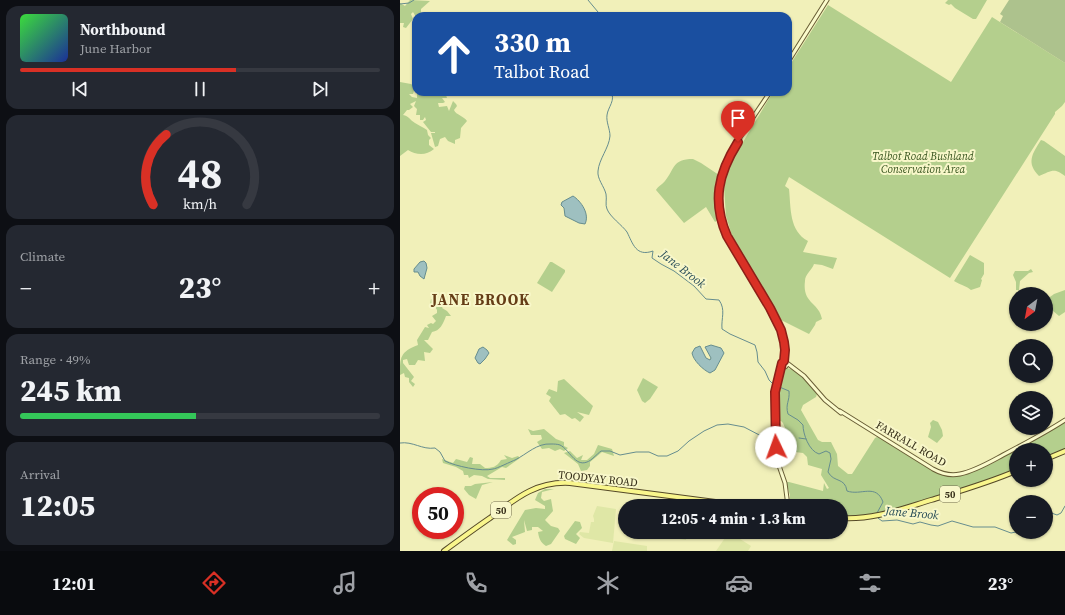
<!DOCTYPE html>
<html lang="en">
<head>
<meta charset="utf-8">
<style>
  body { margin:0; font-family:"Source Serif 4",serif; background:#242831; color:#f1f3f6; height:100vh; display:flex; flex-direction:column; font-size:15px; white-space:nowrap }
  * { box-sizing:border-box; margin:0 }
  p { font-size:13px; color:#9ea1a6 }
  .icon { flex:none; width:22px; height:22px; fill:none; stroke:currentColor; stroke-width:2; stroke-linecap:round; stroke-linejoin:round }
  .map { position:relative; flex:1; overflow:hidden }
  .details { display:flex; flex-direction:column; gap:6px; padding:6px; background:#0d0f14; width:400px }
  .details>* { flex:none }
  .guide { position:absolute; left:12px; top:12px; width:380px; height:84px; border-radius:12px; box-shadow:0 1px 3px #0004; background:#1a4fa0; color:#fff; overflow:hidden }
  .needle { width:26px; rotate:212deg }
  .tools { position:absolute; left:609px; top:287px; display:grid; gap:8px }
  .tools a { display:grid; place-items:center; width:44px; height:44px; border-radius:50%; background:#171b24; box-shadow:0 1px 3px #0004; font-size:20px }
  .speed { position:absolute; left:12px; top:487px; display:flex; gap:8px; font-size:20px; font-weight:700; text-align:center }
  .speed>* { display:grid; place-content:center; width:52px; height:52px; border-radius:50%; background:#171b24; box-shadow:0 1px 3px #0004; line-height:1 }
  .speed .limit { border:6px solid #d22; background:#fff; color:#111 }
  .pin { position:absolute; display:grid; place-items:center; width:34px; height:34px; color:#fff; margin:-41px -17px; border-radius:50% 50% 50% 0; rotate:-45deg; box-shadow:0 0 4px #0007 }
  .pin .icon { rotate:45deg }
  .me { position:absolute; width:44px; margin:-22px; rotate:357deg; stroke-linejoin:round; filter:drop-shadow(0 0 3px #0008) }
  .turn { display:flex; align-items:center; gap:14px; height:84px; padding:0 16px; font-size:18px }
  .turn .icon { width:52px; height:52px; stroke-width:2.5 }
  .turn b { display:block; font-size:28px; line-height:34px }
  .big { font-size:30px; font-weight:800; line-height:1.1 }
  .details .card { flex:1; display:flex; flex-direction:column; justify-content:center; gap:6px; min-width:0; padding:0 14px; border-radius:12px; background:#242831 }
  .details .dial { align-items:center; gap:0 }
  .dial svg { height:104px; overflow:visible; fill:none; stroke:#363941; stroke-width:7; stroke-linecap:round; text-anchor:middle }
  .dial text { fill:#f1f3f6; stroke:none }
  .song { display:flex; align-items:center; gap:12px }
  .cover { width:48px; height:48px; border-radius:6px; background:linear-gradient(135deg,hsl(120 70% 55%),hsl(230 70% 35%)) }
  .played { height:4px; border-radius:2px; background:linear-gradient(90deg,#d93025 60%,#363941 60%) }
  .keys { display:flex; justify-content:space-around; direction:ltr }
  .heat { display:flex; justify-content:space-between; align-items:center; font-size:22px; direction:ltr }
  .charge { height:6px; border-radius:3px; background:linear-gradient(90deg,#34c759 49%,#363941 0) }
  .trip { position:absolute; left:218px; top:499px; width:230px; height:40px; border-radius:20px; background:#171b24; box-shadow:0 1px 3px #0004; font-weight:800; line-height:40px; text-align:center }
  .menu { display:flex; height:64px; justify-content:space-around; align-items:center; background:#090b0e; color:#9ea1a6 }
  .menu .icon { width:28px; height:28px }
  .menu .active { color:#d93025 }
  .menu b { font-size:18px; color:#f1f3f6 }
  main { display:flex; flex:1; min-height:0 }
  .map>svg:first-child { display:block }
  .farmland { fill:#dfe7a6 }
  .green { fill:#b4cf8d }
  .cemetery { fill:#adc28d }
  .water { fill:#9ec0c0; stroke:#668d8e }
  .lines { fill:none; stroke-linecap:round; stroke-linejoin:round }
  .stream { stroke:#668d8e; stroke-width:1 }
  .secondary-casing { stroke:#695e36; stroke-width:5 }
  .primary-casing { stroke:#554928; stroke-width:6 }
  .secondary { stroke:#fbfbcc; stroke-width:3 }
  .primary { stroke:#f9f68c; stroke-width:4 }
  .route-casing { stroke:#8d1f18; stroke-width:10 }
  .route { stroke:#d93025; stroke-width:7 }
  .labels { text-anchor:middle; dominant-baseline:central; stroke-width:4; stroke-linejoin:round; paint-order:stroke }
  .shield { fill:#f8f7c9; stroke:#706b4e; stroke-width:1 }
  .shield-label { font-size:10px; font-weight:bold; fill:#362f19 }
  .park-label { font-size:11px; font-style:italic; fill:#37541e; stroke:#f8f7c9 }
  .street-label { font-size:11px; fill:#362f19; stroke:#f8f7c9 }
  .water-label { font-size:12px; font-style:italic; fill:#274c57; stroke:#f8f7c9 }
  .district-label { font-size:15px; font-weight:bold; letter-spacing:1px; fill:#653d16; stroke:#f8f7c9 }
</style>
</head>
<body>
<main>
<section class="details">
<div class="card">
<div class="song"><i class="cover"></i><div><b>Northbound</b><p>June Harbor</p></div></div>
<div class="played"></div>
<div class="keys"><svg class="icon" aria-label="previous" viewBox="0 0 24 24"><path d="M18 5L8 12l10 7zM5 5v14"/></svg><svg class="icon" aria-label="pause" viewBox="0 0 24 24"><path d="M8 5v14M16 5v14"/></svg><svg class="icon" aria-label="next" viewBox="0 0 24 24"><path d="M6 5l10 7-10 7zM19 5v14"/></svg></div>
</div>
<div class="card dial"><svg viewBox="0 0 100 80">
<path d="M14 69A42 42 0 1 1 86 69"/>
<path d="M14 69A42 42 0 0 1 24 15" stroke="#d93025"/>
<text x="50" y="56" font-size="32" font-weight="700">48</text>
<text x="50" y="72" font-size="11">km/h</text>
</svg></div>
<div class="card"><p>Climate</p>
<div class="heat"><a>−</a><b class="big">23°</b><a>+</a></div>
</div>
<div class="card"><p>Range · 49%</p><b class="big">245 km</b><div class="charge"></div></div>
<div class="card"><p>Arrival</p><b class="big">12:05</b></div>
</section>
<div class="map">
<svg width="665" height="551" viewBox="0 0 665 551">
  <rect width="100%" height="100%" fill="#f1f0b9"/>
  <g class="farmland">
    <path d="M197,506l19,3 -3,34 -29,-5 -5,-4 1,-2 9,1 2,-11h3v-3l-1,-3z"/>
    <path d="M254,532h33l-1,8 -33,-5z"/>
    <path d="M323,532h6l22,14 -3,5h-32l11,-16z"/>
    <path d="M214,541l33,5v5h-35z"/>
  </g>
  <g class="green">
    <path d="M10,0l20,1 -9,8v7l-5,1 -3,-5 -2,2 2,5 -7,9 -3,-1 1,-4h-4v-20l5,3z"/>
    <path d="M548,0h39l-11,19h-3l-18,-11 -4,-4 -2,1 -4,-2z"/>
    <path d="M428,5l123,77 41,-65 73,46v39l-3,4 -7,6v2l-105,164 -161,-101 -4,9 4,3c2,19 0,42 19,52l-5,11 34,6 -4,11 -11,-4 -8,-1c-2,6 -9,10 -9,17 -3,23 14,21 17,38l-6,3 -1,3 -6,9 -28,-14 -49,-84 -6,-20 -2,-28 4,-21 45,-75h15v-24z"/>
    <path d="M0,82l11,2 4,3 -2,7h-4l3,3 5,1v-6h21l1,2 7,1 1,3h-5l3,4 -2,1h-5l1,4 8,-1 2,5 4,-10 3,3 1,2 -3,4c2,5 10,6 13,11l-6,7 -1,10 -5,2v4l-7,-3 -3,-4 -5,2 -2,7 -3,1 -4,-14h4v-1h-4l-8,-10 3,-2 -1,-3 -2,3h-3v-5h-4l1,-6 -3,-3 2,-5 -6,3 3,3 -4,3h-2l-4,5c6,1 7,5 12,8 3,2 8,4 12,7l1,5 3,3 -2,2v5l5,4c-8,7 -18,6 -26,1l-8,6z"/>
    <path d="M641,140l3,1 21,15v20c-11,-9 -14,-5 -26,0 -13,-13 -7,-22 2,-36z"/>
    <path d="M293,159l8,4 18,12 -2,24 2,20 -4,3 -9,-15 -22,16 -28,-33c2,-4 6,-5 9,-9 10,-12 7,-22 28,-22z"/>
    <path d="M570,255l14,8v11l-3,5 1,1 -2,7 -9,3c-4,-4 -11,-5 -17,-9z"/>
    <path d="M150,262h2l13,8v2l-13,20 -15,-9z"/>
    <path d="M631,269l2,3 -4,1 -9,8 -1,9h-3v-8l-3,-7 2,-4h13z"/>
    <path d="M665,290v22l-6,4 -13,-11v-5l8,-6z"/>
    <path d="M31,299l6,3h9l-4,6 5,3 4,5h-5c-3,8 -6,15 -14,16l-4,8h-4l9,9 -3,4 -6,-1 1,9 -7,-1 -3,5h-6l-2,-6 -4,1v3l11,14 -3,4 4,3 -2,3 -4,-5v-4l-4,-1 -1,-4 -4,2c0,-18 0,-23 18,-30l-1,-5 8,-13 4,1 -2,-3 4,-2 2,1 3,-3 -4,-5 5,-3v-3l-3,-5h-4z"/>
    <path d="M385,368c14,0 24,16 32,26l-1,3 -13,8 -2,5 17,30 4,2h9l6,12 1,12 10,8h4l2,-3 21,-33 2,-1 4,1 62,36 8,2 10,-1 30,-11 36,-20 38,-23v30l-19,8v-9h-30v22l-141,44 -34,2v-12h-51v-11l-4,-13h3l34,9 1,-8 3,6 2,-1 -8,-13 1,-6 -14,-4 -1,-8 -4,-4 -8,-1 -12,-29 -2,-2h-5c-1,-17 -5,-41 9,-53z"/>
    <path d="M243,378l15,9 -8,12 -5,4 -3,-2 -5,-11z"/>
    <path d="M164,379l29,27 -4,9 -12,-3 7,5 -4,5 -5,-4 -3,1 -7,-5 -5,1 -11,-14 2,-4 -5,-3 3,-5 8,3 1,-11z"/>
    <path d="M533,420l5,2 4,8 1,6 -6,7 -9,-6 3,-10 -1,-4z"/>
    <path d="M128,429l5,2 11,-2 12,10 8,3v4l4,2 -4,3 -4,-2 -5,2 -6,-3 -7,1 -5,-7 5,-3 -1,-4h-10z"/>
    <path d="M198,445l14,4 2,7 -12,-4 -12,10v4l-3,4 -6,1 -3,-7 -14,-11 6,-2 7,7 6,-3 -2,5h6l7,-6z"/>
    <path d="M104,455l8,3 6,-2 2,2 -14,10 -4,-1 -15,9 3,2h15v2l-17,-1 -6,-3 -8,-1 -5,3 -1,-3h-4l-1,-4 -7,-4 -13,-4 -1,-4 11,4 3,-4 11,3 3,-5 3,1 -1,6h8l5,4c7,0 12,-1 16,-8l6,-1z"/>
    <path d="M93,482l-11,3 -6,14 -7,-4 -5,-6 1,-3h6l4,-2z"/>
    <path d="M145,489h9l-12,3 -1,6 3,3 7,-2 2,12 -8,9 6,6 7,2 2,3 -9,13 -5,2c-6,-4 -7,-8 -8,-14l5,-1 -5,-4h-6v3l-5,1 -3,-11 1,12 -13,5 4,3v4l-3,1 -6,-5 18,-30 11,-2 9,1v-3l-10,-6 3,-7z"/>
    <path d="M175,521l5,1 2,6 -6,6 4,4 -4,6 -11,-5 -1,-3z"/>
  </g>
  <path class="cemetery" d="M609,0h56v63l-65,-41 3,-6 -3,-2z"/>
  <g class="water">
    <path d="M173,196c8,5 17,18 12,28l-6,-1 -14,-7 -1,-8 -3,-3 1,-3z"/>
    <path d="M24,261l2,2 1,5 -3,11 -4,-3 -2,-4h-4v-3l6,-7z"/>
    <path d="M311,345l10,3 3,5 -9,17 -5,3c-7,-3 -17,-13 -18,-20l3,-5 5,-2 6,12 4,2 1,-2 -6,-11z"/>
    <path d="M83,347l4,3 2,3 -4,6 -5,5 -2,-1 -3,-5 4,-9z"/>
  </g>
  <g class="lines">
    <g class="stream">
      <path d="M188,0l10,12v4"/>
      <path d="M0,4l9,-1 5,-3"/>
      <path d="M211,92c5,8 -3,15 -4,23 -1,7 3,14 3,21 -1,12 -11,23 -12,35 -1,8 6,15 8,23 1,5 -1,11 1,15 3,8 15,16 20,23 6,12 9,25 26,19l-1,7 9,6 13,7 20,15 12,13 13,1c7,10 2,18 3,29l8,5 25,11 2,7 1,10 7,9 4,9 5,5"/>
      <path d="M377,386l12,5c1,10 -4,13 -1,23l10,6 5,5c0,9 6,26 16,29l7,-3 4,2 1,6 -3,13c6,11 17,5 19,19 14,5 29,-8 36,11l-6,11"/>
      <path d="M399,438l7,1"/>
      <path d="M0,443c13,-2 22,7 35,5l5,4 5,9c10,5 37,11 48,8 3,0 19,-8 22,-9 12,-6 22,-17 36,-16 3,0 6,0 9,1 9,4 15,22 27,17 4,-1 10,-8 14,-11h9l10,4 16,-3h13l9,4h9l11,-5 11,-10 15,-10 13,-6 11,-1 16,3 21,11 5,5 2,1h16l5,-2"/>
      <path d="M646,511l11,4 4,-2 4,-7"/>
      <path d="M478,516v2l4,3 15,-1 16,4 7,-2 11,3 7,1 14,-5 21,6h22l16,6 5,-1"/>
    </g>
    <defs>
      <g id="secondary">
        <path d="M388,62l39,-62"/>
        <path d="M370,92c-27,42 -64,84 -47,137l58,101 4,14 -1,17"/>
        <circle cx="384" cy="364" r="3"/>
        <path d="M387,363l17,13 21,24 16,13"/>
        <path d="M375,410l1,47 9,26 3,23"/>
        <path d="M440,411l93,58c9,5 18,7 27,5 15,-3 30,-12 43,-19 21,-11 42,-22 62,-35"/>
        <path d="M376,412l-1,-23 7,-24"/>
      </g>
      <g id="primary">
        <path d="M646,459l19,-8"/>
        <path d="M386,506h1"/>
        <path d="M441,518c32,2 60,-9 90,-18 29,-9 57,-17 85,-29"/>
        <path d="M44,551c15,-11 30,-22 46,-33 25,-19 46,-37 80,-35l176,23"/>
      </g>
    </defs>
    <use href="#secondary" class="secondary-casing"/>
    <use href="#primary" class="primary-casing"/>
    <use href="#secondary" class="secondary"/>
    <use href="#primary" class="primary"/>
  </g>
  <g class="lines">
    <defs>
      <path id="route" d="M338,142c-20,32 -26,59 -11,94l43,72 11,22 3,12 1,8 -1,11 -2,2 -7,29 1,55"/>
    </defs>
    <use href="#route" class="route-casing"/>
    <use href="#route" class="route"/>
  </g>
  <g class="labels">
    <g class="shield">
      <rect x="540" y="486" width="20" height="16" rx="3"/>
      <rect x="91" y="502" width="20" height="16" rx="3"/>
    </g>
    <g class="shield-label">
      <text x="550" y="494">50</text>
      <text x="101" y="510">50</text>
    </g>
    <g class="park-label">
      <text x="523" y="156">Talbot Road Bushland<tspan x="523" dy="13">Conservation Area</tspan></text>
    </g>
    <g class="street-label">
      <text transform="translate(511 444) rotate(30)">FARRALL ROAD</text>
      <text transform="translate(198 479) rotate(6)">TOODYAY ROAD</text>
    </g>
    <g class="water-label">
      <text transform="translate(283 269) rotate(38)">Jane Brook</text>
      <text transform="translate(512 513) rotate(5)">Jane Brook</text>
    </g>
    <g class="district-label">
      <text x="81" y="299">JANE BROOK</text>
    </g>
  </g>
</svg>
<div class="tools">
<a><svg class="needle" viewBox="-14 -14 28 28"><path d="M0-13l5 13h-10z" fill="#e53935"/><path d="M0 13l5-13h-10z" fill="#9ea1a6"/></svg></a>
<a><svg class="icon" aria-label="search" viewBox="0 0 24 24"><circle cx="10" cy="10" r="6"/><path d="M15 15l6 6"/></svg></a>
<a><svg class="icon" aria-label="layers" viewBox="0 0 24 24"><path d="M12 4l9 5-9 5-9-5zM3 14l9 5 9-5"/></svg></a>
<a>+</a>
<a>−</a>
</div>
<div class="speed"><div class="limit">50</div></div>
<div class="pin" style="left:338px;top:142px;background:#d93025"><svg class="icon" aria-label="arrive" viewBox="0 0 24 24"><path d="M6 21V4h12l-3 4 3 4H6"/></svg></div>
<svg class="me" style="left:376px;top:447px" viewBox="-20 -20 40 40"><circle r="19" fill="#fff"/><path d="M0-13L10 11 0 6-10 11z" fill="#d93025"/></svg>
<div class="trip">12:05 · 4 min · 1.3 km</div>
<div class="guide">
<div class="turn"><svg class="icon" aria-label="ahead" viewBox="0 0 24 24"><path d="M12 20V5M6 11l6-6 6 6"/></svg><div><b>330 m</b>Talbot Road</div></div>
</div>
</div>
</main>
<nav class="menu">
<b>12:01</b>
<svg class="icon active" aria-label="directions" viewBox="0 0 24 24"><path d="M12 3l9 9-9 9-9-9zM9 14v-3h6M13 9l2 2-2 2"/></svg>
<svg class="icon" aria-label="music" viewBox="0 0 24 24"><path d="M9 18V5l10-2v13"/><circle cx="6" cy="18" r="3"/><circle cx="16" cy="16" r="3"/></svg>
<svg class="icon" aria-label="phone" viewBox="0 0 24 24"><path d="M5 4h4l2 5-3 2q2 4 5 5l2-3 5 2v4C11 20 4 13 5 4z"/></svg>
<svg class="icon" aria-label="climate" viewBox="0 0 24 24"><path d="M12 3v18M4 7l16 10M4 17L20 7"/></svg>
<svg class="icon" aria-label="car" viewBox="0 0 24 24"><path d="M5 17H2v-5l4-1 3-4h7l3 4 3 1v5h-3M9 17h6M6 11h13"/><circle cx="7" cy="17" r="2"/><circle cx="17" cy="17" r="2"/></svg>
<svg class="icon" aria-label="filters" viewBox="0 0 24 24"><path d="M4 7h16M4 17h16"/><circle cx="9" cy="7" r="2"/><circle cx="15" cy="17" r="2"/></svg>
<b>23°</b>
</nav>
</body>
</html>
